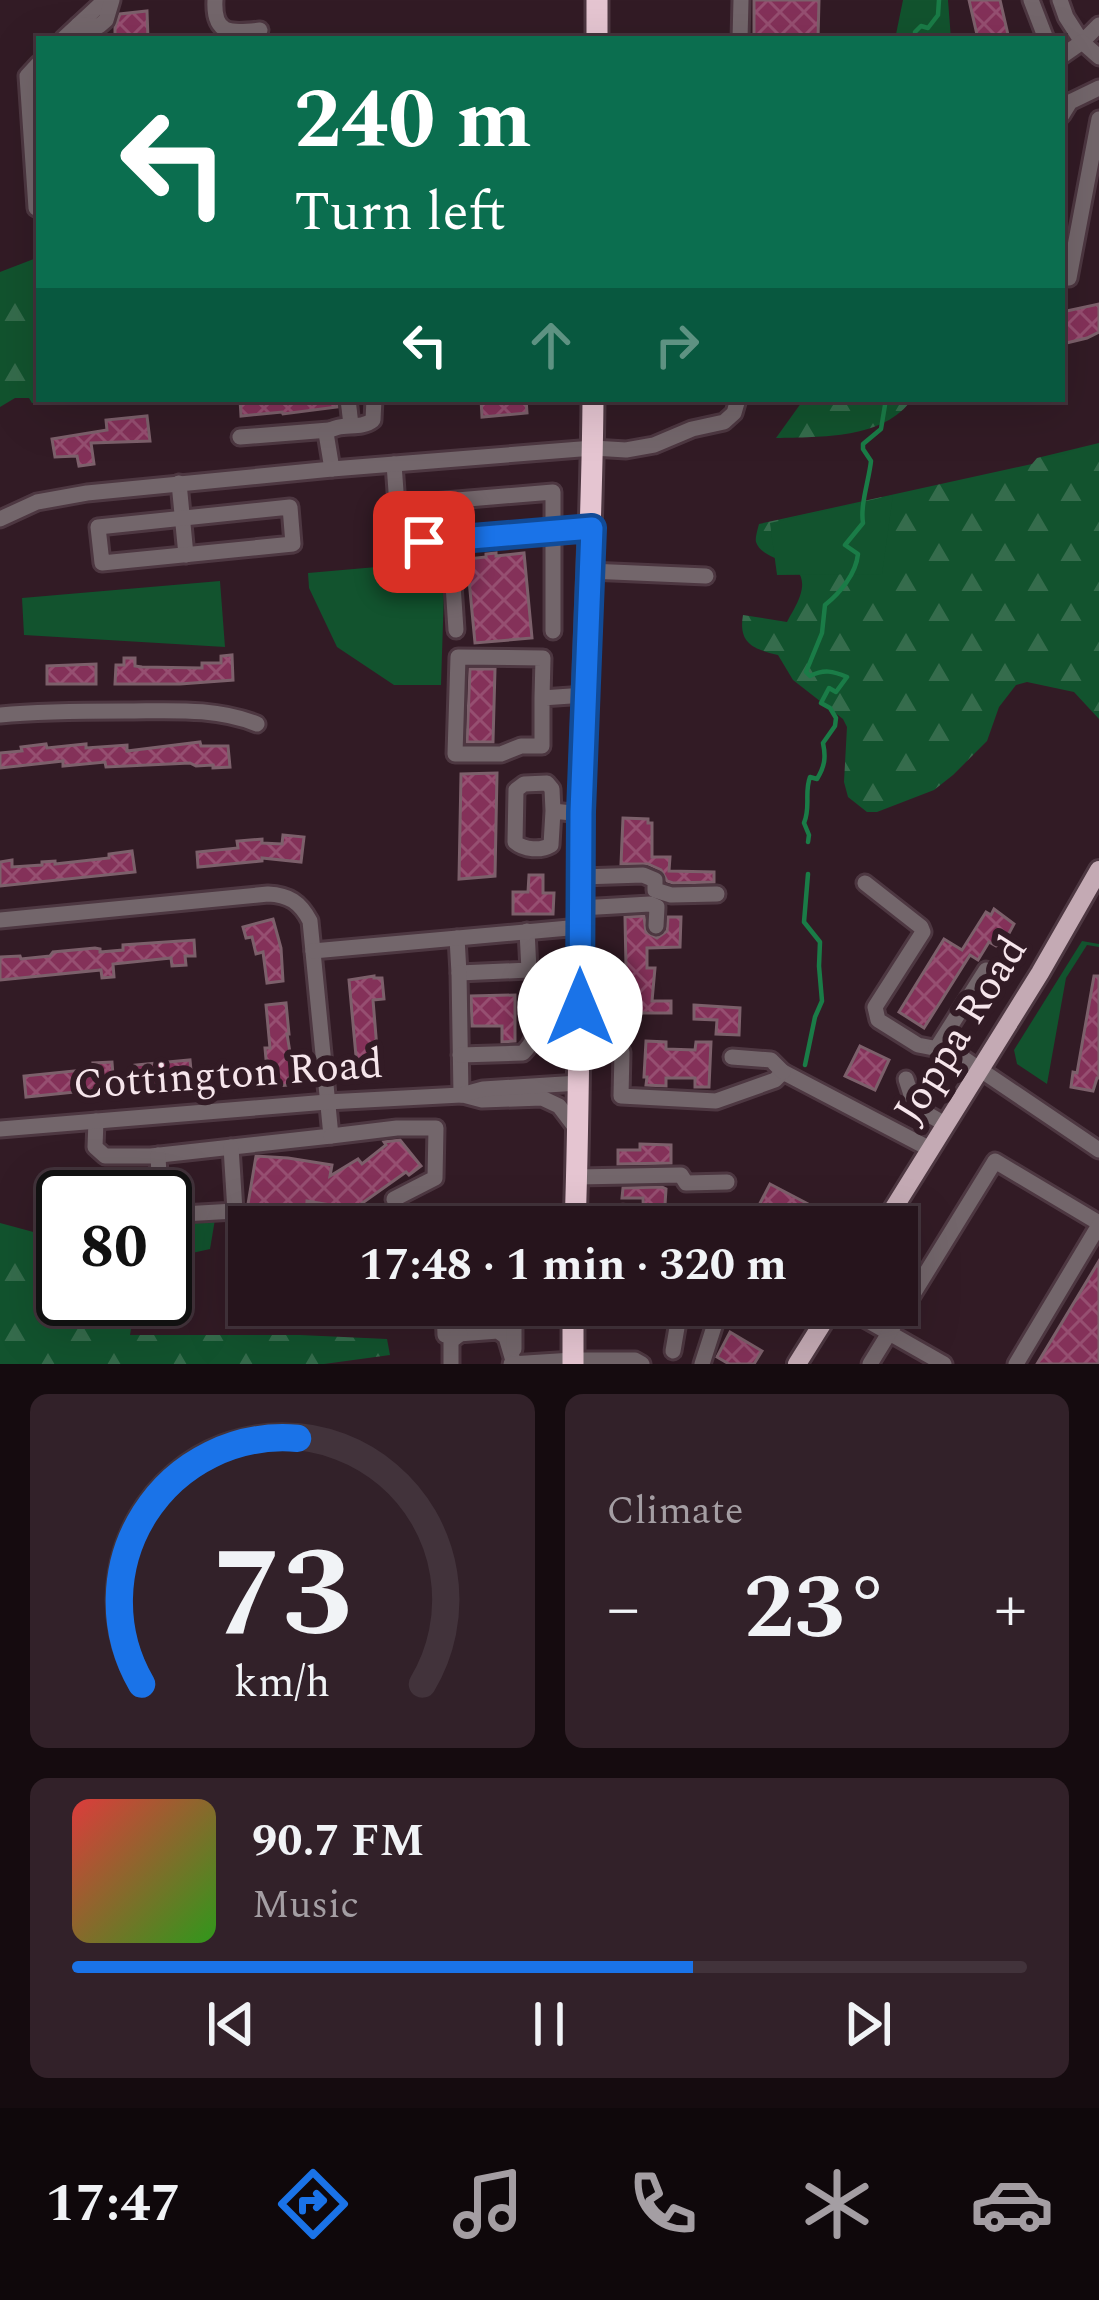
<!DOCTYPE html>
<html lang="en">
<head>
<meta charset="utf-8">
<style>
  body { margin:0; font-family:Spectral,serif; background:#322129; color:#f1f3f6; height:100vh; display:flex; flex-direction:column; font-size:45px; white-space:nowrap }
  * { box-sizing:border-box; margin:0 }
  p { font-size:39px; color:#a49ea3 }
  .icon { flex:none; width:66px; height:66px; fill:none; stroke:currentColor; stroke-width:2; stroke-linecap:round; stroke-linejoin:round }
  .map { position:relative; height:1364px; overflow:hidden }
  .details { display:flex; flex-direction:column; gap:30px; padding:30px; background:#150b0f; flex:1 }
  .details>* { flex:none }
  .guide { position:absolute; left:36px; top:36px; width:1029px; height:366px; border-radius:0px; box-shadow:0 12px 48px #0002,0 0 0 3px #42333b; background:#0b6e4f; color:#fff; overflow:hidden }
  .speed { position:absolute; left:36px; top:1170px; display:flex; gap:24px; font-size:60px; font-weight:700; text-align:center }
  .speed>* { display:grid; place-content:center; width:156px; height:156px; border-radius:50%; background:#26141c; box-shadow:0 12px 48px #0002,0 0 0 3px #42333b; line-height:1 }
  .speed .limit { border:6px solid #111; border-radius:18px; background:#fff; color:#111 }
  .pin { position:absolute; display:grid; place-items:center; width:102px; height:102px; color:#fff; margin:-51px; border-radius:24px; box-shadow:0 6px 18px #0006 }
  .me { position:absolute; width:132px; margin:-66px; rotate:0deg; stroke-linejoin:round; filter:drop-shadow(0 0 9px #0008) }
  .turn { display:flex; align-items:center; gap:42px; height:252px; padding:0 60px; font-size:54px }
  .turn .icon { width:156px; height:156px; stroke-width:2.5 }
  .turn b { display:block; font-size:84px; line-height:102px }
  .lanes { display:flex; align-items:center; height:114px; padding:0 60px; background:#0003; justify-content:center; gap:60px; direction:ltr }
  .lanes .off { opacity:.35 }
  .big { font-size:90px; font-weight:700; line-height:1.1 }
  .details .widget { flex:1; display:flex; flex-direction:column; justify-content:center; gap:18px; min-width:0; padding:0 42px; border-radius:18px; background:#322129 }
  .details .dial { align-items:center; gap:0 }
  .dial svg { height:312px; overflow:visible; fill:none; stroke:#42333b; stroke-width:7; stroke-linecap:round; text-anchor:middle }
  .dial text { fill:#f1f3f6; stroke:none }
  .song { display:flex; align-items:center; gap:36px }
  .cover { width:144px; height:144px; border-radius:18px; background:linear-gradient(135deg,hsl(0 70% 55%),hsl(110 70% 35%)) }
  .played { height:12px; border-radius:6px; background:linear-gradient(90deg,#1a73e8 65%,#42333b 65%) }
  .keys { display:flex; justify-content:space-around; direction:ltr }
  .heat { display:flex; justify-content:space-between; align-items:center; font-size:66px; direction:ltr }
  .details .tiles { flex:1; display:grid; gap:30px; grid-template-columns:1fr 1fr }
  .widget:last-child { grid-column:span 2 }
  .trip { position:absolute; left:228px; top:1206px; width:690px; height:120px; border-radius:0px; background:#26141c; box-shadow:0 12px 48px #0002,0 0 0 3px #42333b; font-weight:700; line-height:120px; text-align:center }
  .dock { display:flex; height:192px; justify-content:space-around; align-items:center; background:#0f080b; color:#a49ea3 }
  .dock .icon { width:84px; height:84px }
  .dock .active { color:#1a73e8 }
  .dock b { font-size:54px; color:#f1f3f6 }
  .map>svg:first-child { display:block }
  .forest { fill:url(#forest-firs) }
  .park { fill:#12532e }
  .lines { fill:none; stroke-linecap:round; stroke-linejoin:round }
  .stream { stroke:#1a7c47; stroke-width:4.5 }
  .building { fill:url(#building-cross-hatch); stroke:#7c606b; stroke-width:3 }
  .minor-casing { stroke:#4d3741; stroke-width:21 }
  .major-casing { stroke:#4d3741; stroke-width:24 }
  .highway-casing { stroke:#4d3741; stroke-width:27 }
  .minor { stroke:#73666b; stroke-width:15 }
  .major { stroke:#c4aab4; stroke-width:18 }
  .highway { stroke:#e5c5d1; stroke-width:21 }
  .route-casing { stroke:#114b97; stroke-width:30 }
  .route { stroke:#1a73e8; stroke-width:21 }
  .labels { text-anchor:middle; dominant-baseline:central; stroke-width:12; stroke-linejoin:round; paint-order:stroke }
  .street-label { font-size:42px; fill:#f6e5eb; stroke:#321b25 }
</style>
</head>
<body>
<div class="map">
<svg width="1099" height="1364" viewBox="0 0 1099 1364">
  <defs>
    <pattern id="forest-firs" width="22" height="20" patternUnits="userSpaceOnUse" patternTransform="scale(3)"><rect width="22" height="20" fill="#12532e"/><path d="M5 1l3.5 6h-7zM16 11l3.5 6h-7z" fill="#356c4c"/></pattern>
    <pattern id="building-cross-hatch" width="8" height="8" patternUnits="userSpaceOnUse" patternTransform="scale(3)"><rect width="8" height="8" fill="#843159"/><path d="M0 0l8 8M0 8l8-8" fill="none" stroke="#964f71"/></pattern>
  </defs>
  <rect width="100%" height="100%" fill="#321b25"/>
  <g class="forest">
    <path d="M39,257v142h88l-2,3 -32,-3 -61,4 -3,-5h-14l-15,9v-135z"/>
    <path d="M804,399h108c-27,40 -92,38 -136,39z"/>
    <path d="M1099,443v276l-25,-27 -47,-10 -11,3 -17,22 -12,34 -34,34 -19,15 -57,22h-10l-19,-15 -4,-15 3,-55 -4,-8 -50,-39 -15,-25c-24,-6 -40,-11 -35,-40l44,7c4,-8 10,-17 13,-26 13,-39 -36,-31 -44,-54 -1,-4 2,-14 3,-18l273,-60 5,-6z"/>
    <path d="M215,1219l-5,30 -45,10v-34z"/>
    <path d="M0,1223l63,17v59h73l-6,36h170l87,4 3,16 -66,9h-324z"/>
  </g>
  <g class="park">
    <path d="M903,0h45l3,39h-56z"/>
    <path d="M893,495l-11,79 -105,1 -7,-52z"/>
    <path d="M445,561l-4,124h-47l-57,-38 -28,-59 -1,-15z"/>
    <path d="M220,581l5,66 -201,-12 -2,-37z"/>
    <path d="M1082,941l17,3v3l-12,-2 -21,33 -19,106 -30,-20 -3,-14z"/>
  </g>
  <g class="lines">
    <g class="stream">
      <path d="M916,39l-1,-7 6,-6 7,2 10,-13 1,-15"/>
      <path d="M808,842l1,-7 -5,-12c7,-16 0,-30 6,-46l7,2c8,-13 9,-22 6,-36l12,-17 1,-8 -6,-10 -9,-5 8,-15 7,4 11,-15c-14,-6 -23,-8 -37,-1l-4,-4 16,-39 3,-28c15,-12 31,-31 33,-51l-13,-9 18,-22c-3,-18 6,-43 8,-62l-8,-12v-5l18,-15 5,-30"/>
      <path d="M805,1065l10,-48 7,-16 -3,-35 1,-24 -16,-20 4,-48"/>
    </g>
  </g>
  <g class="building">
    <path d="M754,0h65l-1,39h-64z"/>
    <path d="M969,0h31l9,39h-31z"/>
    <path d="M147,11l1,28h-33v-12l5,-13z"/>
    <path d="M1099,304v28l-12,6 -25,6v-32z"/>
    <path d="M240,399h96l1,8 -54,7 -1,-2 -41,4z"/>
    <path d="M481,399h45l1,14 -45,4z"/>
    <path d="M147,416l3,25 -59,2 3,21 -15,2 -2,-10 -22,1 -3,-18 55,-9 -1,-10z"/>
    <path d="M496,553v3l28,-3 8,85 -57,5 -8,-84 19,-2v-3z"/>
    <path d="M232,655l1,25 -53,4h-65l1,-19h8v-7h11v8l7,1 60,1v-5h19v-7z"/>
    <path d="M96,664v20h-49v-18z"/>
    <path d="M470,669h25l-2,73h-26z"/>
    <path d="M200,742l1,4h27l2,21 -17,1v-3l-17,1 -6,-3 -84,4 -1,-5 -42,4v-5l-63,7v-15l22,-2 -1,-4 25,-3 1,4 39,-4v4l41,-3v6z"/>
    <path d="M497,773l-2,103 -36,3 2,-105z"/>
    <path d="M623,818l25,1v4h4v34h18l-1,14 45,1v10l-41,1 -6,-2 -6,-11 -13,-6h-27z"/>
    <path d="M283,835l21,2 -3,25 -39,-4v3l-64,6 -1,-15 41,-4 -1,-7 25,-2v4l20,1z"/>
    <path d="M132,851l3,21 -135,14v-24l12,-2v7l30,-2v-3l13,-1v3l54,-6v-4z"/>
    <path d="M529,875h14v18h11l-1,21h-40v-22h15z"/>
    <path d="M994,909l20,15 -7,13 -11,9 -7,-4 -11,18 -8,-5 -46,73 -25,-16 45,-73 18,11 24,-38 5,3z"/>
    <path d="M644,916l2,16 11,6 10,-7 1,-14h13l-1,30 -33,1v20h8l-3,33h19v12h-31v8h-16v-8h-5v-45h7l-1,-51z"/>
    <path d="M273,919l8,29 2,33 -16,2 -4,-31 -7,2 -4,-17 -6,1 -3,-11z"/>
    <path d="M194,940l1,16h-10l1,9 -14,1 -1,-8 -58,6 1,13 -12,1 -1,-8 -101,10v-23l20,-1 1,3 29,-3 3,-4 42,-4 5,1v3l23,-2v-5z"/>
    <path d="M374,976v2h8l2,21 -11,1 5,61h-4v5l-17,1 -8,-87z"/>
    <path d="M1094,976h5v102h-2l-4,13 -22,-4 2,-15 4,1z"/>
    <path d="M515,995v46l-13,1v-16h-30l-1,-30z"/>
    <path d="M286,1003l3,31h-2l7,43 -5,1 1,7 -13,1 -5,-16h-5l-2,-22h5l-4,-43z"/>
    <path d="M694,1005l46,3 -1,27 -23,-1 1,-14 -23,-1z"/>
    <path d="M646,1041l20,1v7l29,1 1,-8h15l-2,45h-14v-9h-29v8l-20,-1 1,-8h-3z"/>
    <path d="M860,1046l29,14 -14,30 -30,-14z"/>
    <path d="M190,1060l2,21 -55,5 -2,-21z"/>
    <path d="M112,1062l2,26 -88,9 -2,-21 70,-7 -1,-6z"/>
    <path d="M400,1140l21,26 -12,9 -3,-3 -52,37 -47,-8 -2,22 -11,1 -48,-8 10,-60 32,2 44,7 -2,11 28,-17 4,5 24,-19 -2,-3z"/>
    <path d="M640,1144l31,1v18l-53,1v-14h22z"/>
    <path d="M770,1184l63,33 -6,10h-85l6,-12 5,2z"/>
    <path d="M662,1187l4,2 -1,16h28v22h-49l-1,-29h-21l1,-10z"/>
    <path d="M1099,1261v103h-62z"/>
    <path d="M730,1332l32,19 -8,13h-25l-12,-7z"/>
  </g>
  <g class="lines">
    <defs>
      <g id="minor">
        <path d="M215,0c-2,36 17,33 45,30"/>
        <path d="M1031,0l15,39"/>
        <path d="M1060,0l6,17 16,25 17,-17"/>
        <path d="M63,39l42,-39"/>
        <path d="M79,39l-1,-14 21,1 7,-6 6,-20"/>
        <path d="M740,39l1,-39"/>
        <path d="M1062,56l20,-14 17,15"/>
        <path d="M39,63l-12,13 9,132h3"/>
        <path d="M1062,115l8,-13 29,-14"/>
        <path d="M1062,276l7,2 30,-159"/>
        <path d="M348,399l3,26"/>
        <path d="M240,437l89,-7"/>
        <path d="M394,464l3,41"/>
        <path d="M332,469l-6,-36c14,-12 33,-2 47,-13l1,-21"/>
        <path d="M179,483l7,72"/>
        <path d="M290,507l3,37 -191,19 -4,-36z"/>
        <path d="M0,519l37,-17 50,-9 245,-24 261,-21 33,2 28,-5 38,-16 32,-7 10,-9 4,-14"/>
        <path d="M450,539l6,91"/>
        <path d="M589,571l117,5"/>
        <path d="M553,631v-139l-156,13 2,39 193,-16"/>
        <path d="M542,698v48h-21l-20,8h-46l3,-97 85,1 -1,40 43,-3"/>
        <path d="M0,715c42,-4 83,-4 125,-4 44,0 90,-4 132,13"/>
        <path d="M553,811l-1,-22 -5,-6 -23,1 -8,6 -1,52c9,8 26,9 36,3l2,-34 28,3"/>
        <path d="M581,877l62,-2 12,5v10l16,5 46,-1"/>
        <path d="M865,883l56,44 2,5 -48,75 3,13 40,25 36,7 145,98"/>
        <path d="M580,908l70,-4 7,3 -1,19"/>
        <path d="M0,920l268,-26c21,1 32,8 42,27l21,215 -180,20h-46l-10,-9 1,-26"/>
        <path d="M457,938l2,35 70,-3 -2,-39"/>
        <path d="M313,951l267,-24"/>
        <path d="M459,973l2,122"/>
        <path d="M579,1048l43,4 -1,44 95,5 59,-21 8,-8 147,77"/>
        <path d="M936,1049l50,-79"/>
        <path d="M460,1055l63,-2c20,-20 24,-61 6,-83"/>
        <path d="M732,1057l39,3 12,12"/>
        <path d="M906,1079l9,28 30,17"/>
        <path d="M463,1095l19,5 60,-2 17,8 19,25"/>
        <path d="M0,1129l327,-27 134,-7 22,-6 96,-6"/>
        <path d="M331,1136l66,-8h39l-1,50 -41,21"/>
        <path d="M158,1155l2,42"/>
        <path d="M577,1177l104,-2 5,8 41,-1"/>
        <path d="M165,1215l70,-4 -4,-64"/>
        <path d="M623,1227v-14"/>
        <path d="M713,1227l3,-13"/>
        <path d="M444,1305l1,30 53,-4 8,6 8,27"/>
        <path d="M514,1305v44"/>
        <path d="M623,1305l57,5 -7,41"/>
        <path d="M796,1305l27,17"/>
        <path d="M840,1305l104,59"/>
        <path d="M451,1364v-23l9,-7"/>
        <path d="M511,1364l62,-4h62l7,4"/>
        <path d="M702,1364l19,-59"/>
        <path d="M870,1364l125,-203 104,62"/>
        <path d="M1016,1364l83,-139"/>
      </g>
      <g id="major">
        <path d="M882,1227l158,-254 59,-103"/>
        <path d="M797,1364l37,-59"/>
      </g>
      <g id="highway">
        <path d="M597,39v-39"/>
        <path d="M575,1227c5,-137 4,-273 6,-410 2,-139 11,-278 12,-418"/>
        <path d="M573,1364v-59"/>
      </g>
    </defs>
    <use href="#minor" class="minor-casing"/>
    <use href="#major" class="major-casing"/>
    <use href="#highway" class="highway-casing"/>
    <use href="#minor" class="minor"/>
    <use href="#major" class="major"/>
    <use href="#highway" class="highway"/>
  </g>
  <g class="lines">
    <defs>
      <path id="route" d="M424,542l168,-14 -11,284 -1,196"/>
    </defs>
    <use href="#route" class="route-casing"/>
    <use href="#route" class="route"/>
  </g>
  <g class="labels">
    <g class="street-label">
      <text transform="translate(961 1030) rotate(-58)">Joppa Road</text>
      <text transform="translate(228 1075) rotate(-4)">Cottington Road</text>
    </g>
  </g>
</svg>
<div class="speed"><div class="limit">80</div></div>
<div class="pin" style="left:424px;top:542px;background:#d93025"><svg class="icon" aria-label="arrive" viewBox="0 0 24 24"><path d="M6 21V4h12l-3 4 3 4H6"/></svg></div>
<svg class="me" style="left:580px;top:1008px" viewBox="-20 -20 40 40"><circle r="19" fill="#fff"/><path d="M0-13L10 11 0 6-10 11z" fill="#1a73e8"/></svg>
<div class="trip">17:48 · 1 min · 320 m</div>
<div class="guide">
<div class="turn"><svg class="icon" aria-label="left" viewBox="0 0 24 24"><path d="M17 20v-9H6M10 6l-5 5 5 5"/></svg><div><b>240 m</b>Turn left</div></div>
<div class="lanes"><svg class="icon" aria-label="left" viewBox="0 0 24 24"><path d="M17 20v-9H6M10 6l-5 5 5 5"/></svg><svg class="icon off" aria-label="ahead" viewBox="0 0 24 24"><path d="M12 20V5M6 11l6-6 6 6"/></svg><svg class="icon off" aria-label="right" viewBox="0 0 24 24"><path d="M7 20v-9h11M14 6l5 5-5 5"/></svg></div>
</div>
</div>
<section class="details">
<div class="tiles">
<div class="widget dial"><svg viewBox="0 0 100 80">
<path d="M14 69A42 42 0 1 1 86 69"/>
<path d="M14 69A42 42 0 0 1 54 6" stroke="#1a73e8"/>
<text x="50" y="56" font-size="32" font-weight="700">73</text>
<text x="50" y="72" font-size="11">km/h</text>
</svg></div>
<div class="widget"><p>Climate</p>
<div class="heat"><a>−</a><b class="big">23°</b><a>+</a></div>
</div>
<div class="widget">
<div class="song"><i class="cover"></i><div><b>90.7 FM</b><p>Music</p></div></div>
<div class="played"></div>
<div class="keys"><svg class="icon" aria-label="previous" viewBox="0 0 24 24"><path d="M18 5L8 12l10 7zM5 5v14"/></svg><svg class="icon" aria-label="pause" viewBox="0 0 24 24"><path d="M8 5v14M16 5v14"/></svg><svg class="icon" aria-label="next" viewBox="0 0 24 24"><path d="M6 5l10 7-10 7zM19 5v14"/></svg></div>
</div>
</div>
</section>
<nav class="dock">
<b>17:47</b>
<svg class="icon active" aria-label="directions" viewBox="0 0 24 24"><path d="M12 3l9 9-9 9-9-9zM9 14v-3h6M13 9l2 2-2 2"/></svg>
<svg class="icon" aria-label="music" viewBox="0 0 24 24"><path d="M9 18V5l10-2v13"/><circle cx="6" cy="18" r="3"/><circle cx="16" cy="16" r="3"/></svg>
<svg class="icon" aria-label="phone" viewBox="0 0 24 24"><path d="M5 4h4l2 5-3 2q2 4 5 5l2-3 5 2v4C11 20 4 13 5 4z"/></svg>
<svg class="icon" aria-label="climate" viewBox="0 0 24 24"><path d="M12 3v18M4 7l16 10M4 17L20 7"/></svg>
<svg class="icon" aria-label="car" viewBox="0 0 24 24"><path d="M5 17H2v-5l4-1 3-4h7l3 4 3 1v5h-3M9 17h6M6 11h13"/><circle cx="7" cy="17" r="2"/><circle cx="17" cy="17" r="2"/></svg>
</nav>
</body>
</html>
